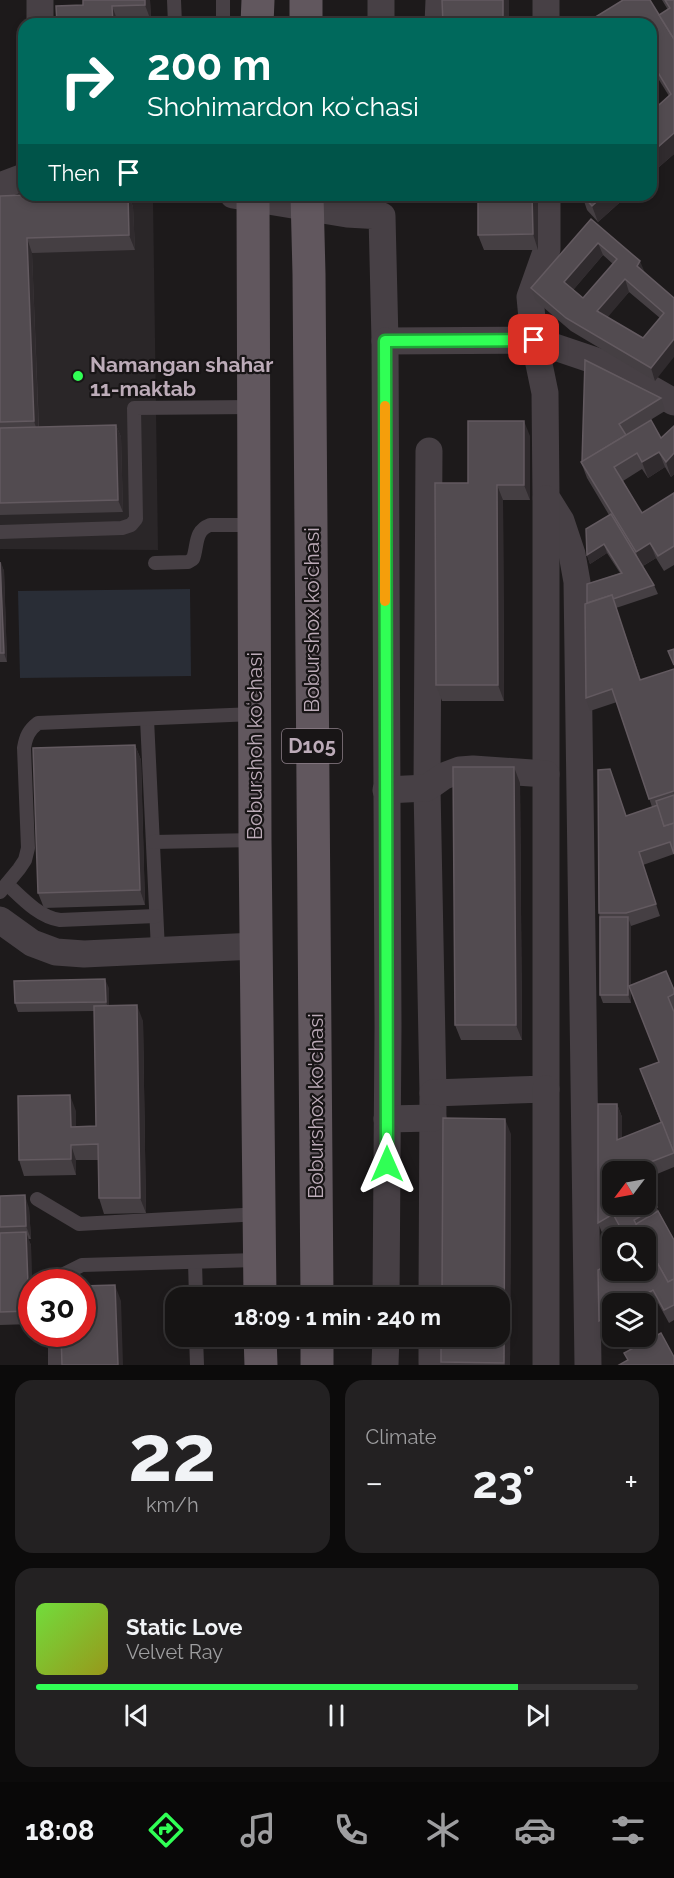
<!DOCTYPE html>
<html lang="en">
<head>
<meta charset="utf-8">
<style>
  body { margin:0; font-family:Raleway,sans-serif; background:#232122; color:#f1f3f6; height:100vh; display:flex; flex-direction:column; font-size:22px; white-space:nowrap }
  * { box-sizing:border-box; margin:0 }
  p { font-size:20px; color:#9e9ea0 }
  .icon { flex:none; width:33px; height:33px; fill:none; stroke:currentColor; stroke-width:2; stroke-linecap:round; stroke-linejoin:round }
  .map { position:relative; height:1365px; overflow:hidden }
  .sheet { display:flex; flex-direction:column; gap:15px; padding:15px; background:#0c0b0b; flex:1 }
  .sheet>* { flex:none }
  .guide { position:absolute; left:18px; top:18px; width:639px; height:183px; border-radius:18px; box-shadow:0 3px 9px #0003,0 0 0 2px #353334; background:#00695c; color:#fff; overflow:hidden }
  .needle { width:39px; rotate:238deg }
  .fabs { position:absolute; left:602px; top:1161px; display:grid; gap:12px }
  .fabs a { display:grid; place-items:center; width:54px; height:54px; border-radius:12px; background:#161414; box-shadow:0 3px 9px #0003,0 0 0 2px #353334; font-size:30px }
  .speed { position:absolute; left:18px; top:1269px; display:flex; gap:12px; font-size:30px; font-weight:700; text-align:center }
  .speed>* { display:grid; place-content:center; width:78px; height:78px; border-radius:50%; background:#161414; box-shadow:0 3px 9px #0003,0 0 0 2px #353334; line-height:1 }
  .speed .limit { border:9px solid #d22; background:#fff; color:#111 }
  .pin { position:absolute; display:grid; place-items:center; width:51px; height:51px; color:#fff; margin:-26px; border-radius:12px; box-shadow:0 3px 9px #0006 }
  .me { position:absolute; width:66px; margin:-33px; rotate:0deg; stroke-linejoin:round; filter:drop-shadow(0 0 4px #0008) }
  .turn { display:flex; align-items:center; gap:21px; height:126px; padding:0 30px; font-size:27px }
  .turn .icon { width:78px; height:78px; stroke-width:2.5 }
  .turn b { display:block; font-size:42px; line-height:51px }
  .then { display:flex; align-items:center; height:57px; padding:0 30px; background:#0003; gap:12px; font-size:22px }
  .big { font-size:45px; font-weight:700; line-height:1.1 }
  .sheet .tile { flex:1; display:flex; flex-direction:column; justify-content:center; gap:9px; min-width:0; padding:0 21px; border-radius:18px; background:#232122 }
  .sheet .dial { align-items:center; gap:0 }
  .dial b { font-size:78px; line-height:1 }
  .song { display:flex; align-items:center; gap:18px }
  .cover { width:72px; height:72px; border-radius:9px; background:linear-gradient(135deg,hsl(100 70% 55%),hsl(60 70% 35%)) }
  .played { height:6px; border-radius:3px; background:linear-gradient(90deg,#30ff55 80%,#353334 80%) }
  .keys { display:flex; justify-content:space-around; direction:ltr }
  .heat { display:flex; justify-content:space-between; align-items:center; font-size:33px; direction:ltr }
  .sheet .tiles { flex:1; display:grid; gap:15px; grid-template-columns:1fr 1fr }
  .tile:last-child { grid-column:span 2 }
  .trip { position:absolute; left:165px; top:1287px; width:345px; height:60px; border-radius:18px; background:#161414; box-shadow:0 3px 9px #0003,0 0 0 2px #353334; font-weight:700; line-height:60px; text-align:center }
  .tab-bar { display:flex; height:96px; justify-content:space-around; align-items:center; background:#090808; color:#9e9ea0 }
  .tab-bar .icon { width:42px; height:42px }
  .tab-bar .active { color:#30ff55 }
  .tab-bar b { font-size:27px; color:#f1f3f6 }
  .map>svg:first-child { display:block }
  .built { fill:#2a2628 }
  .park { fill:#292d36 }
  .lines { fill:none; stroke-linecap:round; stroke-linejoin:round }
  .service { stroke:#474045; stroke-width:14 }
  .minor { stroke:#474045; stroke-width:27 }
  .primary { stroke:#61575e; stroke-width:33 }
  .wall { fill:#453f43; fill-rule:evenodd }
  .shaded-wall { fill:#302b2e }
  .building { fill:#524b50; stroke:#635a60; stroke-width:1.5; fill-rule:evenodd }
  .route-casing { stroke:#1fa637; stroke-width:15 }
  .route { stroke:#30ff55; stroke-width:10 }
  .slow { stroke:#f59e0b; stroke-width:10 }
  .poi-dot { fill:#30ff55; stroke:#181516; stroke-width:2 }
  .labels { text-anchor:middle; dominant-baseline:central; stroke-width:4.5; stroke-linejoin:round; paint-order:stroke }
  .shield { fill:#181516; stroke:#8c7f88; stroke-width:1.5 }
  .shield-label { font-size:20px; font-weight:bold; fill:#bdacb9 }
  .poi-label { font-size:21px; font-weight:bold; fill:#bdacb9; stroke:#181516; text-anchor:start }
  .street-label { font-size:21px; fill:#bdacb9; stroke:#181516 }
</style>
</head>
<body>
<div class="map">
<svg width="674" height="1365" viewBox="0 0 674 1365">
  <rect width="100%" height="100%" fill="#1d1a1b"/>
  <path class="built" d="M153,199l5,351 -158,-1v-346z"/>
  <path class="park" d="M190,589l1,87 -171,2 -2,-87z"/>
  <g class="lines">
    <g class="service">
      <path d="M174,0l1,24"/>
      <path d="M223,24v-24"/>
      <path d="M0,532l122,-4 9,-3 5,-6 -2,-111 119,-1"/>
      <path d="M155,563l33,-1 5,-3c5,-14 1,-28 17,-34h44"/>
      <path d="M147,719l11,231"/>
      <path d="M153,842l102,-2"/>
      <path d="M7,884c15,14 32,33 53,36l96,-4"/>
      <path d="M0,892l19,-23 6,-9 3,-12 -4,-100c2,-12 5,-18 14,-25l216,-9"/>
      <path d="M37,1199l42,25 180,-10"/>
      <path d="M195,1262l1,36"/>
      <path d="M54,1282v-3l28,-14 177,-5"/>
      <path d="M55,1334v31"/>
      <path d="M196,1336l1,29"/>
    </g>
    <g class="minor">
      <path d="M381,0v24"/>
      <path d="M546,0v24"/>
      <path d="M40,24v-24"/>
      <path d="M438,24l1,-24"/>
      <path d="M0,186l24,-9"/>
      <path d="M233,195l114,19 35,2 3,125 149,-1 77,26 63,36"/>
      <path d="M547,195v54l-17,48 4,43 11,53 1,104 15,24 11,33 5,28 11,783"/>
      <path d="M385,341l3,686 -2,271"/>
      <path d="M429,451l-2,337 6,305 -1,205"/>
      <path d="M546,499v275"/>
      <path d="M386,790l41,-2 17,-12 16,-6 13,-1 73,5v315l-113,4"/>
      <path d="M0,920l32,23 24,9 28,2 172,-8"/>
      <path d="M546,1089v276"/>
      <path d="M387,1119l46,-1"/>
      <path d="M432,1363v-27"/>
      <path d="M385,1365l1,-29"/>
    </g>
    <g class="primary">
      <path d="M306,0v24"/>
      <path d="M257,24l1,-24"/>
      <path d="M253,195l2,645 5,458"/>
      <path d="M307,195l2,79 8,1024"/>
      <path d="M260,1336l1,29"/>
      <path d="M317,1336v29"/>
    </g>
  </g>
  <g class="wall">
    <path d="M150,0l1,21 -33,1v2h-61l26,-19z"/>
    <path d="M662,0h12v154l-23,20v-62l18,-16 -18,-29v-43l8,-9 9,-5z"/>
    <path d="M24,195h105l4,12 2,43 -103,3 7,174 77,-2 5,12 2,75 -123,3v-319z"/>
    <path d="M538,195v55h-54l-6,-15z"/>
    <path d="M582,195h46l-30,27 -11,-12z"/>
    <path d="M591,219l54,54 29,25 -19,83 -84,-50 -35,-30 -5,-13zM603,255l10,9 -30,34 -10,-8zM629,292l31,26 -17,20 -36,-21z"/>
    <path d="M585,360l76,38 4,13 -39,24 25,-15 10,18 13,-12v48l-3,3 -6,-10 -17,11 -6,-9 -19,12 19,32 32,-20v72l-10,6 -8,-13 -13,8 11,19 4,9 -42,14 25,72 33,-11v185l-31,11 17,51 -29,10v59l35,-14 8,19v177l-29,12v-7h-33v32h33v-18l29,54v80l-5,3 -11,-20 -13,7v-6h-33v24l-9,5 -4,-12 -1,-51 14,-7v7h33v-32h-21l-6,-11 -15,8 -5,-12v-119h19l5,13v22l39,-16 -21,-54 19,-7 -28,-71v12h-28l-3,-8 -2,-225 12,-1 16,47 26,-9 -35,-105 -27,9 -4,-13 -1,-94 2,-1v-19l33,-11 -13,-20 -17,11 -3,-9 -1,-26 23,-14 -22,-37 -6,-16h1z"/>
    <path d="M530,436v64h-27l1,201h-62l-6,-16 32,-202z"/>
    <path d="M0,562l4,9 3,91h-7z"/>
    <path d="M135,745l6,15 4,145 -101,3 -6,-15z"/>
    <path d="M520,783l2,257h-61l-6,-15z"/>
    <path d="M109,988v18l34,15 3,192 -42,1 -5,-16 -1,-38h-22v15l-52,1 -5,-16 57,-49v16l20,-1 -2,-115 -76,1 -3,-9z"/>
    <path d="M511,1134l-1,231h-68l-1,-3z"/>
    <path d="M0,1196l29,12 2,31h-3l3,6 1,79 -32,1z"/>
    <path d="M645,1319l6,12 -6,3z"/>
    <path d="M626,1336h15l-11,7z"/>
  </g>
  <g class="shaded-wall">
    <path d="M145,0h5l1,21 -6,-16z"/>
    <rect x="503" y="0" width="6" height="24"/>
    <path d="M112,6l6,16v2h-5z"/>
    <path d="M674,133v21l-23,20v-21z"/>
    <path d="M128,195h1l4,12 2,43 -6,-15z"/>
    <path d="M532,195h6v55l-5,-16z"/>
    <path d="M604,195h24l-30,27 -6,-16z"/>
    <path d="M27,238l5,15 7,184 -5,-16z"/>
    <path d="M598,243l5,12 -34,40 -5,-13z"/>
    <path d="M640,261l5,12 -8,-7z"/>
    <path d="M625,279l4,13 -27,32 -5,-13z"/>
    <path d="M674,339v18l-19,24 -4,-13z"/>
    <path d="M524,421l6,15v64l-6,-15z"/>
    <path d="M116,425l5,12 2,75 -5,-12z"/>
    <path d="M659,452l6,15 -17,11 -6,-16z"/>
    <path d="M674,453v21l-3,3 -5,-15z"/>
    <path d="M497,485l6,15 1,201 -6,-16z"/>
    <path d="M650,543l6,15 -15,9 -5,-15z"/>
    <path d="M604,544l3,9 -17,11 -3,-9z"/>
    <path d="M1,562l3,9 3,91 -3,-9z"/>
    <path d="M135,745l6,15 4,145 -5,-15z"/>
    <path d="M514,767l6,16 2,257 -6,-15z"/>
    <path d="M628,917l3,9v77l-3,-8z"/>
    <path d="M105,979l4,9v23l-3,-9z"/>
    <path d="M137,1005l6,16 3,192 -6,-15z"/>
    <path d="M70,1095l6,16v31l-5,-15z"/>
    <path d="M617,1104l5,13v36l-5,-13z"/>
    <path d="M505,1119l6,15 -1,231h-5l-1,-2z"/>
    <path d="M71,1145l5,15v15l-5,-16z"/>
    <path d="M25,1195l4,13 2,31 -5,-13z"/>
    <path d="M26,1232l5,13 1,37v36l-3,-7z"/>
    <path d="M115,1285l6,16 2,64h-5z"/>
  </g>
  <g class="building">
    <path d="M83,0h62v5l-33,1 1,18h-56l-1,-18 27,-1z"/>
    <path d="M442,0h61v24h-60z"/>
    <path d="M623,0h27l24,39v94l-23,20v-41l20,-18 -20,-33v-37h-67z"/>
    <path d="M665,0h9v39l-15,-24 11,-7z"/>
    <path d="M24,195h104l1,40 -102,3 7,183 -34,1v-226z"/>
    <path d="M478,195h54l1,39 -55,1z"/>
    <path d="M582,195h22l-12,11z"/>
    <path d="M591,219l49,42 -3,5 37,32v41l-23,29 -85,-50 -35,-30zM598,243l19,16 -34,39 -19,-16zM625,279l39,34 -21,25 -46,-27z"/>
    <path d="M585,360l76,38 -42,26 7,11 -44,27z"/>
    <path d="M651,420l10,18 13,-12v27l-8,9 -7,-10 -17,10 -5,-9 -23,14 28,46 32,-20v53l-16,10 -8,-13 -14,9 -55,-90z"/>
    <path d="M468,421h56v64h-27l1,200h-62l-1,-202h33z"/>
    <path d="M116,425l2,75 -118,3v-75z"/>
    <path d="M611,514l43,71 -41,14 -1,-4 -25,8v-19l35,-11 -18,-29 -17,11 -1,-26z"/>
    <path d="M0,562l4,91h-4z"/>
    <path d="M612,595l28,85 34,-11v122l-25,8 -37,-110 -26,9 -1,-94z"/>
    <path d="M674,649v16l-6,-14z"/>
    <path d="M135,745l5,145 -102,3 -5,-145z"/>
    <path d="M453,767h61l2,258h-61z"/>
    <path d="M610,769l16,47 32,-11 6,21 10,-3v31l-4,-12 -31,10 17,52 -30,9h-27l-1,-143z"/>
    <path d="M674,795v28l-10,3 -8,-25z"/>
    <rect x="600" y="917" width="28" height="78"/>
    <path d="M666,971l8,19v4l-6,3 6,15v141l-34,-84 19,-7 -30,-76z"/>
    <path d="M105,979l1,23 -91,1 -1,-22z"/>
    <path d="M137,1005l3,193h-41l-1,-54 -27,1v14l-52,1 -1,-64 52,-1 1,32 25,-1 -2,-120z"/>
    <path d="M598,1104h19v36l45,-18 12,31 -39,15 2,4h-25v32h33v-18l12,21 -23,13 9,18h-17l-13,-24 -15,9z"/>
    <path d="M443,1118l62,1 -1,244 -63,-1v-26h59v-38h-58z"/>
    <path d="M25,1195l1,31 -26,1v-31z"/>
    <path d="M658,1211l16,29v39l-6,3 -23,-41v-3h-2l-7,-14z"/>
    <path d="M26,1232l3,79 -29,1v-79z"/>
    <path d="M645,1241l23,41 6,-3v26l-10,5 -11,-20 -24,14h-17v9l-13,8 -1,-51 14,-7v7h33z"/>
    <path d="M115,1285l3,80h-56l-1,-31h21v-48z"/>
    <path d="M645,1319l4,7 -4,2z"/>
    <path d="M661,1333l13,24v8h-55l9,-5 -4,-7z"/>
  </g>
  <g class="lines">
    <defs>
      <path id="route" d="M387,1164l-2,-823 149,-1"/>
    </defs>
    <use href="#route" class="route-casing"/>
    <use href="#route" class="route"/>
    <path class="slow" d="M385,406v195"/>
  </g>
  <circle class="poi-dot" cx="78" cy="376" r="6"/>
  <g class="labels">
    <rect class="shield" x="282" y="729" width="60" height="34" rx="4.5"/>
    <g class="shield-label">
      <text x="312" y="746">D105</text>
    </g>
    <g class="poi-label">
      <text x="90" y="364">Namangan shahar<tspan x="90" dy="24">11-maktab</tspan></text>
    </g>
    <g class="street-label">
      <text transform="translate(311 620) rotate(-90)">Boburshox ko'chasi</text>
      <text transform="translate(254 746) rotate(-90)">Boburshoh koʻchasi</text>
      <text transform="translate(315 1106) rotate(-90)">Boburshox ko'chasi</text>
    </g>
  </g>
</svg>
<div class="fabs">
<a><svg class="needle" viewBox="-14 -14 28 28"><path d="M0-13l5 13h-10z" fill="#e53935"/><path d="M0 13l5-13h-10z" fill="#9e9ea0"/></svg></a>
<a><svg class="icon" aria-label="search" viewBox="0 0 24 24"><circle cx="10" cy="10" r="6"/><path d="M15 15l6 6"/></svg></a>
<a><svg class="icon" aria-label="layers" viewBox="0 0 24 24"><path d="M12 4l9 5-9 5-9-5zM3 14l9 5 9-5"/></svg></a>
</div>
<div class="speed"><div class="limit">30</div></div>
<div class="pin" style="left:534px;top:340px;background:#d93025"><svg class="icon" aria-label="arrive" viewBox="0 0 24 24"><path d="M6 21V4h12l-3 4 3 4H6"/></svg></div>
<svg class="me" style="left:387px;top:1164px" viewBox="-20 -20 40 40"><path d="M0-17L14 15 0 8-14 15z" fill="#30ff55" stroke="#fff" stroke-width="4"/></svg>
<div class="trip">18:09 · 1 min · 240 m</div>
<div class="guide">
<div class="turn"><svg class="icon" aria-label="right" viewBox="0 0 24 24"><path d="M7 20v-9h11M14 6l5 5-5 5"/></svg><div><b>200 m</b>Shohimardon koʻchasi</div></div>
<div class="then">Then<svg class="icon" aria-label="arrive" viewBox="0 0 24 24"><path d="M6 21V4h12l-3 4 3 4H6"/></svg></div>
</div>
</div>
<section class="sheet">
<div class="tiles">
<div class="tile dial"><b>22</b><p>km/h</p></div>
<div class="tile"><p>Climate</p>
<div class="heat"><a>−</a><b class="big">23°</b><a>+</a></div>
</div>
<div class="tile">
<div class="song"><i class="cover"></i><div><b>Static Love</b><p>Velvet Ray</p></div></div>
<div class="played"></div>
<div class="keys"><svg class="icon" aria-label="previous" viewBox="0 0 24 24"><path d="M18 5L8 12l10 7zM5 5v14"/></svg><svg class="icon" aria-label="pause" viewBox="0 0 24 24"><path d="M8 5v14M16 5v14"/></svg><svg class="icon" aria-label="next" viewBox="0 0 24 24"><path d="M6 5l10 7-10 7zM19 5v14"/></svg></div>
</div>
</div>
</section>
<nav class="tab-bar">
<b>18:08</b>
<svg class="icon active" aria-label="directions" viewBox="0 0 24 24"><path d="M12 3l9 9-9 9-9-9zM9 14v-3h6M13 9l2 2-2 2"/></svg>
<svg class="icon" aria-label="music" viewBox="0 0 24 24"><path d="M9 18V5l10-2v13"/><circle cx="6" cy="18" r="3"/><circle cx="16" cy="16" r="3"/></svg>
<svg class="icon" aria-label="phone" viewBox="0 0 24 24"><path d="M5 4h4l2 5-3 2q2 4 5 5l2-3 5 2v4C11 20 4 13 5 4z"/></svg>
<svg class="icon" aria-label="climate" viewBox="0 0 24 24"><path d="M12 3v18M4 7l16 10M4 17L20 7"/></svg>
<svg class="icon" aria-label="car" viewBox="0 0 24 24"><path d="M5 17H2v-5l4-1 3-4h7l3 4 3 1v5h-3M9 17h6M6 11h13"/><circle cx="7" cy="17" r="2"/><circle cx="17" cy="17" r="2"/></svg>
<svg class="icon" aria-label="filters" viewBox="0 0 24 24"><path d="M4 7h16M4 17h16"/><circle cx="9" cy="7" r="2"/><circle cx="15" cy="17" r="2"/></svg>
</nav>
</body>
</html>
